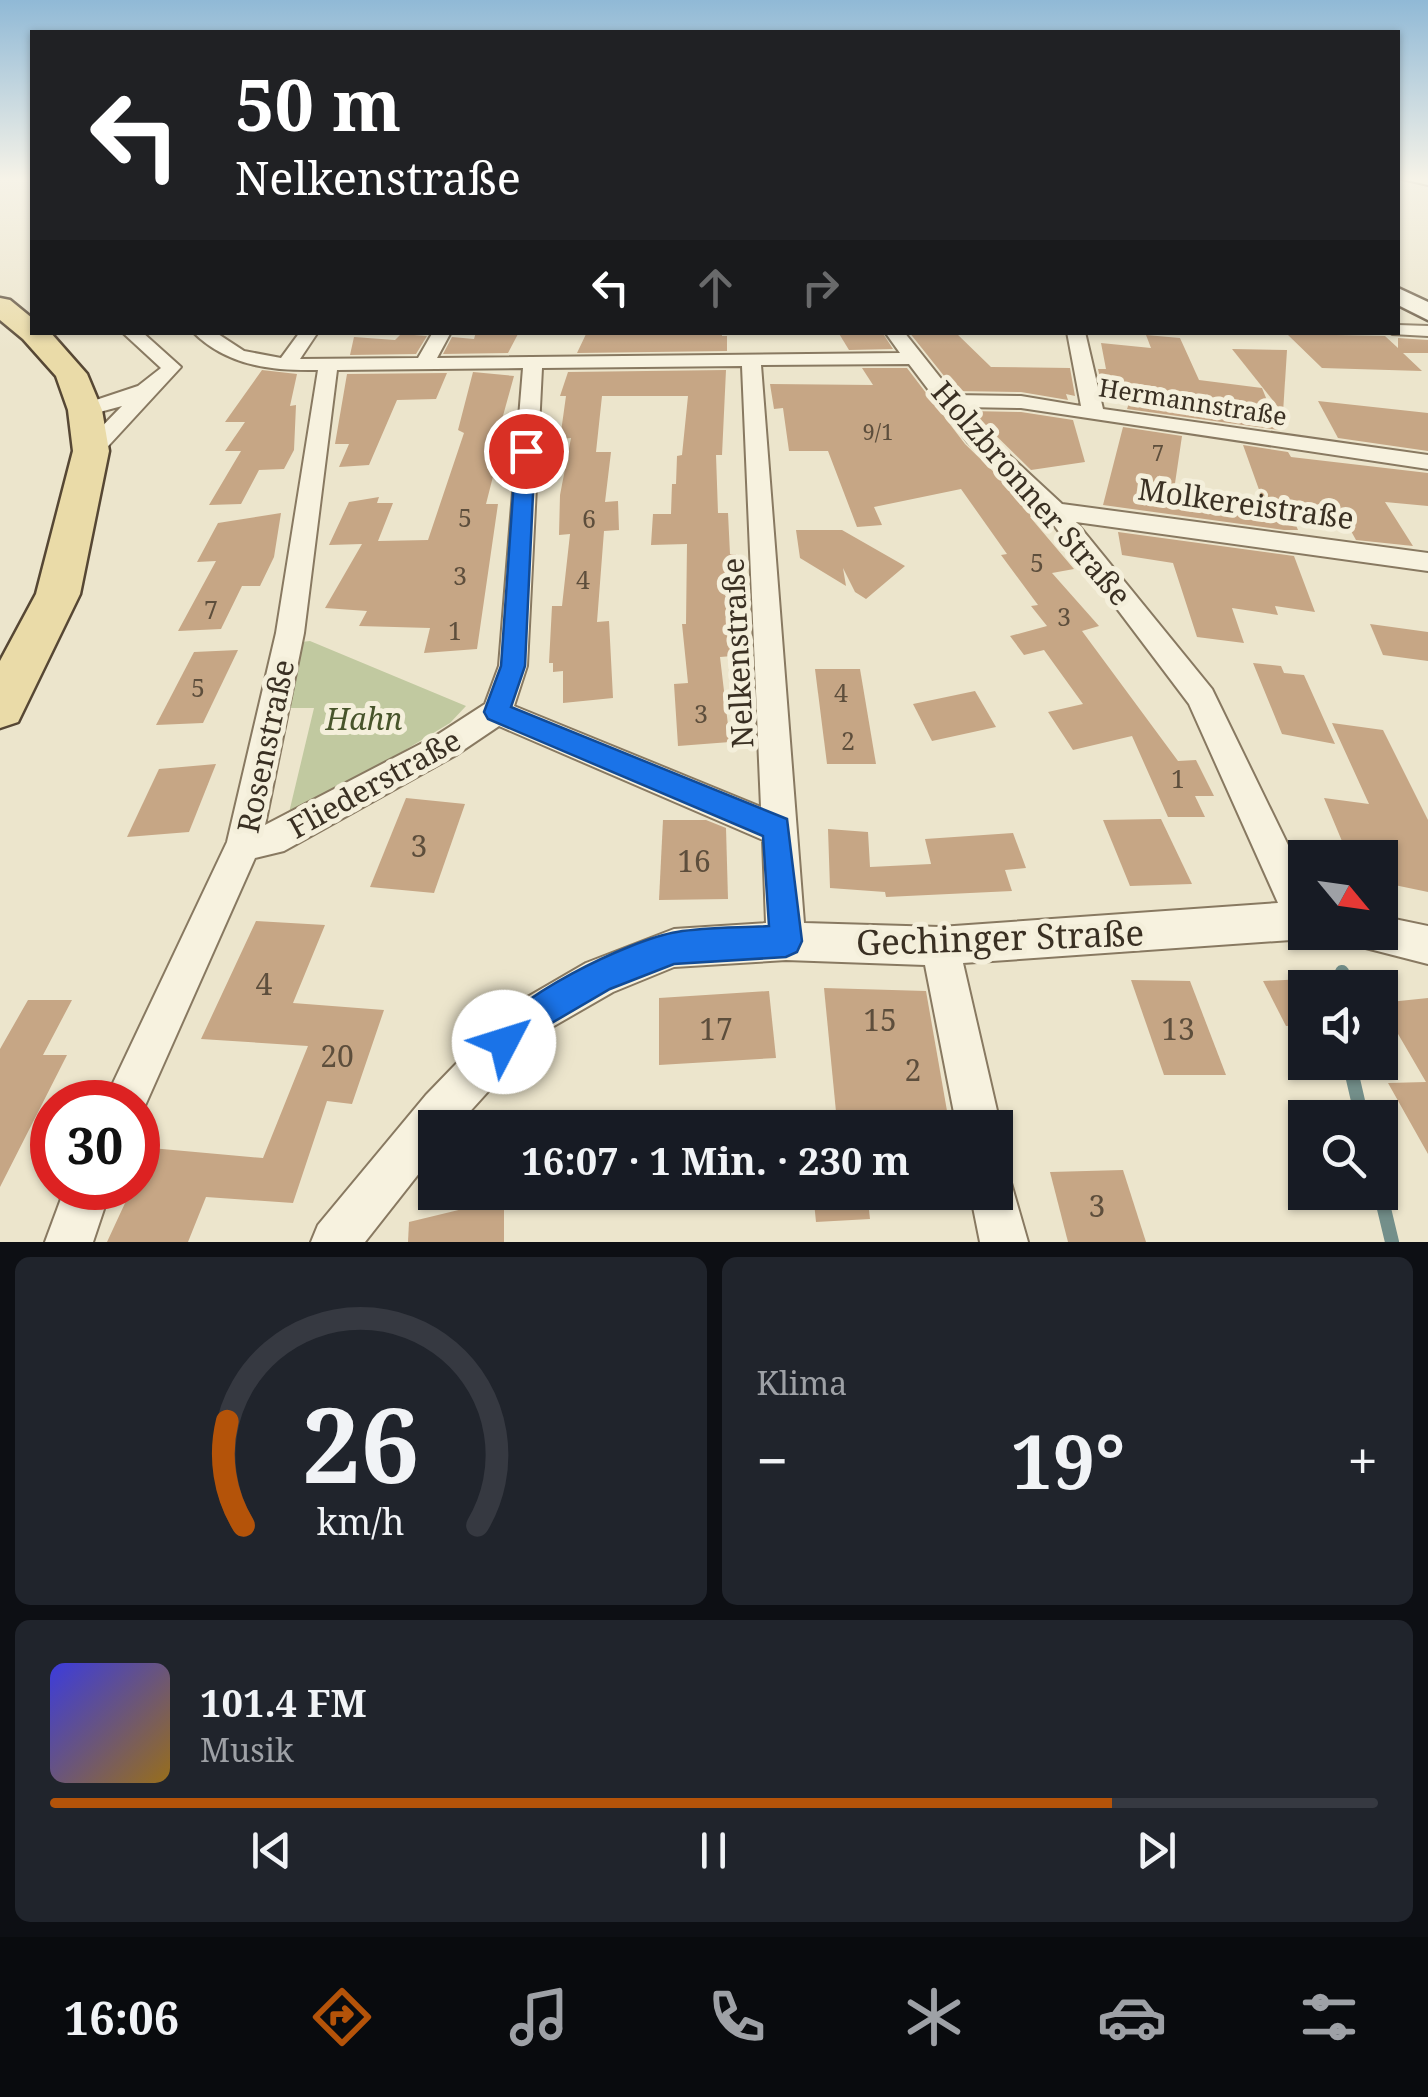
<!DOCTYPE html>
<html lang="de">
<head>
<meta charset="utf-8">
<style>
  body { margin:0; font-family:"Noto Serif",serif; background:#20242c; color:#f1f3f6; height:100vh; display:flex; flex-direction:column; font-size:38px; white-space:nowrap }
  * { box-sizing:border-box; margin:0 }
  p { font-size:32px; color:#9ea1a6 }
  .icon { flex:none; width:55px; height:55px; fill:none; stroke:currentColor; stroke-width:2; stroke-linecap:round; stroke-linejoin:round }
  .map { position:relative; height:1242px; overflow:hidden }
  .side { display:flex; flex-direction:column; gap:15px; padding:15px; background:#0d0f14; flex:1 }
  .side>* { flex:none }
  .top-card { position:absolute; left:30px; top:30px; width:1370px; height:305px; border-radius:0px; box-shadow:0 2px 8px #0004; background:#202124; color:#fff; overflow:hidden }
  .needle { width:65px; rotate:119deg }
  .controls { position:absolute; left:1288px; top:840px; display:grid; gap:20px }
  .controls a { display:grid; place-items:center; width:110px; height:110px; border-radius:0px; background:#171b24; box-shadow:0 2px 8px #0004; font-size:50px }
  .speed { position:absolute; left:30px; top:1080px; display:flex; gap:20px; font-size:50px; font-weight:700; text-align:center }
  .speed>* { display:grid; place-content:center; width:130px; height:130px; border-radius:50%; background:#171b24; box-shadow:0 2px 8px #0004; line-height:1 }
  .speed .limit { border:15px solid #d22; background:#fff; color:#111 }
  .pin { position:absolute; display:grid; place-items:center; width:85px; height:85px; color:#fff; margin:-42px; border:5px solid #fff; border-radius:50%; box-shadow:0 2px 10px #0007 }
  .me { position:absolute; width:110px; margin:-55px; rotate:50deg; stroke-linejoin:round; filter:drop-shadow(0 0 8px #0008) }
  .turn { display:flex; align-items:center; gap:35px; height:210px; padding:0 40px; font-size:45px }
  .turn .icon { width:130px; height:130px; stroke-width:2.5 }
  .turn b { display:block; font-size:70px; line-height:85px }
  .lanes { display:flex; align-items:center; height:95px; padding:0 40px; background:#0003; justify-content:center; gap:50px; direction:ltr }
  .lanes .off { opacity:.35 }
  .big { font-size:75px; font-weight:700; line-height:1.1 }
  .side .tile { flex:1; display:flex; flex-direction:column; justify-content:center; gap:15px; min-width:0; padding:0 35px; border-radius:15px; background:#20242c }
  .side .dial { align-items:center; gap:0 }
  .dial svg { height:260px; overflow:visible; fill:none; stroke:#363941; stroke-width:7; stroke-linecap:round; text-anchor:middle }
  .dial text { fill:#f1f3f6; stroke:none }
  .song { display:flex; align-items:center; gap:30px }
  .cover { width:120px; height:120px; border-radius:15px; background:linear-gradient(135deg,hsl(240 70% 55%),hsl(40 70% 35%)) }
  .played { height:10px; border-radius:5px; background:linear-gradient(90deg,#b45309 80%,#363941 80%) }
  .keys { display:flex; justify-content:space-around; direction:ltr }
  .heat { display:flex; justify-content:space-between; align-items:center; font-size:55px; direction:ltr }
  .side .tiles { flex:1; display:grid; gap:15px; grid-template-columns:1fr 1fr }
  .tile:last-child { grid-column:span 2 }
  .trip { position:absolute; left:418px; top:1110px; width:595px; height:100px; border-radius:0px; background:#171b24; box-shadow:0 2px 8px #0004; font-weight:700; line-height:100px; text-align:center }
  .menu { display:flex; height:160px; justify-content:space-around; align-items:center; background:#090b0e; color:#9ea1a6 }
  .menu .icon { width:70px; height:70px }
  .menu .on { color:#b45309 }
  .menu b { font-size:45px; color:#f1f3f6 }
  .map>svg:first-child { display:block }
  .green { fill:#c1c9a0 }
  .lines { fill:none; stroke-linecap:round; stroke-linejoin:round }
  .stream { stroke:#738f8a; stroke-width:14 }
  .building { fill:#c6a685 }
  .street-casing { stroke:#887961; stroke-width:4 }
  .secondary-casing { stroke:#6a5a44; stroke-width:5 }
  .primary-casing { stroke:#564734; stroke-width:5 }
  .street { fill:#f7f2df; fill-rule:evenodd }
  .secondary { fill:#f7f2df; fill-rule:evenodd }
  .primary { fill:#eadba8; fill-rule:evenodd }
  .route { fill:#1a73e8; stroke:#114b97; stroke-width:2.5 }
  .labels { text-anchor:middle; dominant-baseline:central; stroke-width:10; stroke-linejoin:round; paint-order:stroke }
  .far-number-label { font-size:22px; fill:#5d4e3c }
  .far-street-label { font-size:25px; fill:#3a3023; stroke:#f4efdb }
  .number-label { font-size:25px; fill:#5d4e3c }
  .street-label { font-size:30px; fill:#3a3023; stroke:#f4efdb }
  .park-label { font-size:30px; font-style:italic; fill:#47542b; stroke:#f4efdb }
  .near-number-label { font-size:30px; fill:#5d4e3c }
  .near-street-label { font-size:35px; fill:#3a3023; stroke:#f4efdb }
</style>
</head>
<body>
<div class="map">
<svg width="1428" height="1242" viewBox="0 0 1428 1242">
  <rect width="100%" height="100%" fill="#ece5cc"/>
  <path class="green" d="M310,641l156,65 -16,17 -163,98 27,-113h-24l11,-66z"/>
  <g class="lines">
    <g class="stream">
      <path d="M1342,972l2,16"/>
      <path d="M1349,1062l13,56"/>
      <path d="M1380,1192l12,50"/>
    </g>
  </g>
  <g class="building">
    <path d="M476,332h24l18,2 -10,19 -65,1 9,-17 22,2z"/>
    <path d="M587,332h135v4h5v15l-150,2z"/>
    <path d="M838,332h44l11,17 -44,1z"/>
    <path d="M909,332h46l36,35 79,1 5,28 -9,-2 2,6 -47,-8 -65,-1z"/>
    <path d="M401,334l26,2 -11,18 -66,1 4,-18 41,3z"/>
    <path d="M1287,334l98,2 13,12v-10l30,2v13h-25l19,18 -100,-3z"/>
    <path d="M1146,335l34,3 19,42 63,8 17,42 -152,-21 2,-6 -24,-3 -7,-31h8l-5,-26 50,5z"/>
    <path d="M1232,349l55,1 -4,63z"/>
    <path d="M862,368h45l58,76 73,71 -8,2 44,52 -22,4 47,53 -17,5 96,130 18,-1 18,36h-19l10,21h-37l-36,-81 -59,14 -25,-38 35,-8 -39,-54 -20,5 -14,-19 37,-10 -16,-20 7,-1 -37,-50 6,-1 -46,-65 -87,18 8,18 -25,2 -29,-76h-39l-6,-43 -9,1 -4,-25 103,1z"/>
    <path d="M262,370l35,4 -7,32 6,-1 -2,45 -10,19 -25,1 -18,34 -32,1 32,-54h-16l20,-29h-20z"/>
    <path d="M726,370l-4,85h-6l2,58h10l2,41h6l3,38h-4l10,63 -25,2 10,85 -52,4 -4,-62 14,-1 -6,-59h4l1,-80 -36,1 2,-31h18l1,-30h4l1,-28 5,-1 6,-59h-86l-6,56h15l-6,50 13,-1 1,29 -15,1 -7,91 12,-1 4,77 -50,5v-32l-10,1v-9h-4l3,-57h10l8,-72 -11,1 1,-40 11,-57 -11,1 6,-43h-6l8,-24z"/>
    <path d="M473,372l41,4 -18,65h6l-16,63h12l-21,145 -53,4 6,-25 -71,-2 8,-15 -42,-3 37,-64 -33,1 20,-43 30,-5 -2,6h16l-15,38 50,-1 36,-107 -6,-3z"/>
    <path d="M447,373l-11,26 -39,1 -28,65 -30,2 10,-23h-14l12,-70z"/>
    <path d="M1318,401l110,12v38l-90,-13z"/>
    <path d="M971,411l50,1 52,8 12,42 -54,8z"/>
    <path d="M1123,427l59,9 -8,54 88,8 -19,-53 45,7 3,5 137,16v33l-43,-4 28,44 -57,-6 -5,-9 -56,-8 3,7h-14l-181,-25z"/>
    <path d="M281,513l-7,44 -14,29h-18l-21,43 -43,2 38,-70 -19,1 21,-39z"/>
    <path d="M796,530h46l63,36 -39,33 -11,-7 -12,-24 3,18 -46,-28z"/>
    <path d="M1118,532l176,24 21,56 -40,-6 3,9 -46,-7 12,35 -47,-6 -24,-74 -51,-8z"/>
    <path d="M1370,624l58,8v29l-45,-6z"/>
    <path d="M238,650l-35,73 -47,2 38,-73z"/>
    <path d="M1253,663l28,3 3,7 20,2 31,69 -53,-10z"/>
    <path d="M815,669h45l16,95h-49z"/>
    <path d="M975,691l21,36 -64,14 -19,-37z"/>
    <path d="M1332,723l51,7 45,90v72l-48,-10v-24h-31l-25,-60 45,6z"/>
    <path d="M216,764l-27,68 -62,5 32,-68z"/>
    <path d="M406,798l59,6 -31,89 -64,-6z"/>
    <path d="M1161,819l31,65 -62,2 -27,-66z"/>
    <path d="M663,820h43l20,8 2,71 -69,1z"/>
    <path d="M828,829l40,3 2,35 61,-3 -6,-25 88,-6 13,35 -21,2 7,21 -126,6 -1,-5 -55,-4z"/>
    <path d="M256,921l69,4 -32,78 91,7 -32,94 -25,-3 -34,102 -87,-6 -18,45h-81l25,-54h6v-11l13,-29 112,10 45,-112 -107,-7z"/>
    <path d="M1305,979v46l-19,1 -23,-45z"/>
    <path d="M1131,980l59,1 36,94h-62z"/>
    <path d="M824,988l102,3 24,137 -113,-6z"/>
    <path d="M769,991l7,67 -117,7v-67z"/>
    <path d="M1428,998v156l-40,-71 38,-1 -46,-79z"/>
    <path d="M28,1000h44l-29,55h24l-67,132v-138z"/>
    <path d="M1123,1170l23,72h-78l-18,-70z"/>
    <path d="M813,1192h54l3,27 -54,3z"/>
    <path d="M504,1199v43h-96l1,-20z"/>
  </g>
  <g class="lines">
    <defs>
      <g id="street">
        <path d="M1398,178h30v7z"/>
        <path d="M1398,325l30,1v10l-36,-2 6,-2z"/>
        <path d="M122,332h20l39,35 -82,89h-16l-3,-5 3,-5 39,-40 -37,10 -10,-6 3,-4 60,-20 23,-18z"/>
        <path d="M193,332h22l29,19 37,7 19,-26h18l-18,27 118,-1 15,-26h18l-14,26 463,-5 -15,-21h19l50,63 67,1 60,10 -14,-74h18l18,77 325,46v14l-407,-61 -58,-1 21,25 78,72 366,49v18l-352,-49 136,167 93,191v52l13,1 -13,6 -342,24 38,165 -6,15v-15h-38l-32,-163 -139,-5 -112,7 -61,25 -73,42 -85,94h-20v25l-70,89h-54l7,-17 108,-130 86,-89 74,-43 88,-34 92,-6 -3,-83 -264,-114 -43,29 -172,96 -29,7 -115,259 -2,2v-17h-34l123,-260 49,-209 42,-263c-46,1 -91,-4 -125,-38zM909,364l59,78 79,74 142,188 89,199 -338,24 -136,-4 -43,-558zM742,366l19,441 -247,-101 13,-40 15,-298zM523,368l-24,298 -14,38 -51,33 -169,88 39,-192 33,-263z"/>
        <path d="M1380,916l48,10v38l-74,-19 -6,-13h32z"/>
        <path d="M995,1170l14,6 19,66h-48l-10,-50h25z"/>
        <path d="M65,1188h46l-18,54h-48z"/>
      </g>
      <path id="secondary" d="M1398,288l30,14v18l-30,-15z"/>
      <path id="primary" d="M0,298l10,2 22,18v14h18l37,42 15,36 7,41 -29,143 -62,128 -18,6v-67l36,-67 37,-143 -5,-41 -12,-34 -33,-37 -23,-19z"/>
    </defs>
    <use href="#street" class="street-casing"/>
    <use href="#secondary" class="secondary-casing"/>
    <use href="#primary" class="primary-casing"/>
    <use href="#street" class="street"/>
    <use href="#secondary" class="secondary"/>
    <use href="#primary" class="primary"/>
  </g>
  <linearGradient id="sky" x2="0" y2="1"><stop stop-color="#90b9d6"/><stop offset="0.51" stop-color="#f6f3e8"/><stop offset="1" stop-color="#f6f3e8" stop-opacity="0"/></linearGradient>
  <rect width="1428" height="351" fill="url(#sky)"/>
  <path class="route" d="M526,446l9,5 -10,215 -14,41 276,112 15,122 -5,11 -11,5 -112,7 -64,25 -72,42 -21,23 -13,5 -12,-5 -5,-12c18,-42 144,-103 190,-110 30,-5 62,-4 92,-6l-6,-90 -275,-117 -4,-7 17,-46 15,-215z"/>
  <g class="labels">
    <g class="far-number-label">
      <text x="878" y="431">9/1</text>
      <text x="1158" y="452">7</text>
    </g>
    <g class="far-street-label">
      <text transform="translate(1193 401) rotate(9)">Hermannstraße</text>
    </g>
    <g class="number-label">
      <text x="465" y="517">5</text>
      <text x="589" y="518">6</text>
      <text x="1037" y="562">5</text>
      <text x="460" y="575">3</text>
      <text x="583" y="579">4</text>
      <text x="211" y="609">7</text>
      <text x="1064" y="616">3</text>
      <text x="455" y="630">1</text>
      <text x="198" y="687">5</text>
      <text x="841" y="692">4</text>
      <text x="701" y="713">3</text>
      <text x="848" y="740">2</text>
      <text x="1178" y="778">1</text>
    </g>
    <g class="street-label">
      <text transform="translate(1032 493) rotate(49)">Holzbronner Straße</text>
      <text transform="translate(1246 503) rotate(8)">Molkereistraße</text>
      <text transform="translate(737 653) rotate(-93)">Nelkenstraße</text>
      <text transform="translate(265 746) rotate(-78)">Rosenstraße</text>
      <text transform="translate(374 783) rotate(-29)">Fliederstraße</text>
    </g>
    <g class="park-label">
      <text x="364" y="718">Hahn</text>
    </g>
    <g class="near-number-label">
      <text x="419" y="845">3</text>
      <text x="694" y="860">16</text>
      <text x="264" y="983">4</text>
      <text x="880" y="1019">15</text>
      <text x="716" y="1028">17</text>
      <text x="1178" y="1028">13</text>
      <text x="337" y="1055">20</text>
      <text x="913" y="1069">2</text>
      <text x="1097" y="1205">3</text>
    </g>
    <g class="near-street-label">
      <text transform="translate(1000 937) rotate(-2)">Gechinger Straße</text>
    </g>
  </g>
</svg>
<div class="controls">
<a><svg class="needle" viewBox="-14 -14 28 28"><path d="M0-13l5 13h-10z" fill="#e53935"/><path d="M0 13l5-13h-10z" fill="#9ea1a6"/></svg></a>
<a><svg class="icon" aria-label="sound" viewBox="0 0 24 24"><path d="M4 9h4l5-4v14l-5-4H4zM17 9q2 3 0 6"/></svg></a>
<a><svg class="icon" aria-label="search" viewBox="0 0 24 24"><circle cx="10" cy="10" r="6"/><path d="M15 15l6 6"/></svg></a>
</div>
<div class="speed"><div class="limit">30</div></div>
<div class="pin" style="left:526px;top:451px;background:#d93025"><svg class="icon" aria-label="arrive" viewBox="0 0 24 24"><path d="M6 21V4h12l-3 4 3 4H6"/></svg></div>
<svg class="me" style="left:504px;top:1042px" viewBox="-20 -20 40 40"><circle r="19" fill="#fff"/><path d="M0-13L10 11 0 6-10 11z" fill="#1a73e8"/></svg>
<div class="trip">16:07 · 1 Min. · 230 m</div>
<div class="top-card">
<div class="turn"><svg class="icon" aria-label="left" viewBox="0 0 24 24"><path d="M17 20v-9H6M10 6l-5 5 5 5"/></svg><div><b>50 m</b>Nelkenstraße</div></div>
<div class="lanes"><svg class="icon" aria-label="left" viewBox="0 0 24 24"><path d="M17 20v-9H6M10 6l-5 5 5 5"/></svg><svg class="icon off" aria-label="ahead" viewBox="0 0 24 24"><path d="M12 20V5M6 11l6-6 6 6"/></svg><svg class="icon off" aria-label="right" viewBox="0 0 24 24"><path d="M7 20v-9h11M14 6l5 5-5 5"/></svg></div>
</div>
</div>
<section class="side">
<div class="tiles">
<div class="tile dial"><svg viewBox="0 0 100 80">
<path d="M14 69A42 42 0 1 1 86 69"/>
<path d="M14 69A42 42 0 0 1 9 37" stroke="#b45309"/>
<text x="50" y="56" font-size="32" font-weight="700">26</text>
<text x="50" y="72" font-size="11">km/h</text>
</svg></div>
<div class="tile"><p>Klima</p>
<div class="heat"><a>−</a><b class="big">19°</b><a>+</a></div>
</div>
<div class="tile">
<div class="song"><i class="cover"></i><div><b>101.4 FM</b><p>Musik</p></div></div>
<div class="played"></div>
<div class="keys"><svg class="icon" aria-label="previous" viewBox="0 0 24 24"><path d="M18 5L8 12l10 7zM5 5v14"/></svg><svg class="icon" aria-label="pause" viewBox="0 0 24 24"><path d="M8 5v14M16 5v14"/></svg><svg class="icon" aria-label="next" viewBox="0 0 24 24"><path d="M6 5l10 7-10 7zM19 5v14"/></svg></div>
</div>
</div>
</section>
<nav class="menu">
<b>16:06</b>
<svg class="icon on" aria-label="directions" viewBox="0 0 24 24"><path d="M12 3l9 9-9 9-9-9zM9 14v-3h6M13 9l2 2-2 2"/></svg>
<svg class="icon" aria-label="music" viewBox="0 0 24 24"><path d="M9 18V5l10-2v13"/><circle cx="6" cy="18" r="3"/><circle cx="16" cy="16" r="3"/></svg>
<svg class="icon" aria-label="phone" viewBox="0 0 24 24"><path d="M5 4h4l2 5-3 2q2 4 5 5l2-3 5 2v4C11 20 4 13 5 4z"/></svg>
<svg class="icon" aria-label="climate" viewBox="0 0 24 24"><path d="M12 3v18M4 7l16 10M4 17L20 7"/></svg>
<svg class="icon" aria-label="car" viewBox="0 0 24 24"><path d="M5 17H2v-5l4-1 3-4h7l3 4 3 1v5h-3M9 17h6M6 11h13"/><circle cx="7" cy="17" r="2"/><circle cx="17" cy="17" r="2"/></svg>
<svg class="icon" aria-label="filters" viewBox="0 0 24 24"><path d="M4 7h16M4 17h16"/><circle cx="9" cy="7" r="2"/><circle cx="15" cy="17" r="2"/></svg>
</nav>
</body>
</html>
